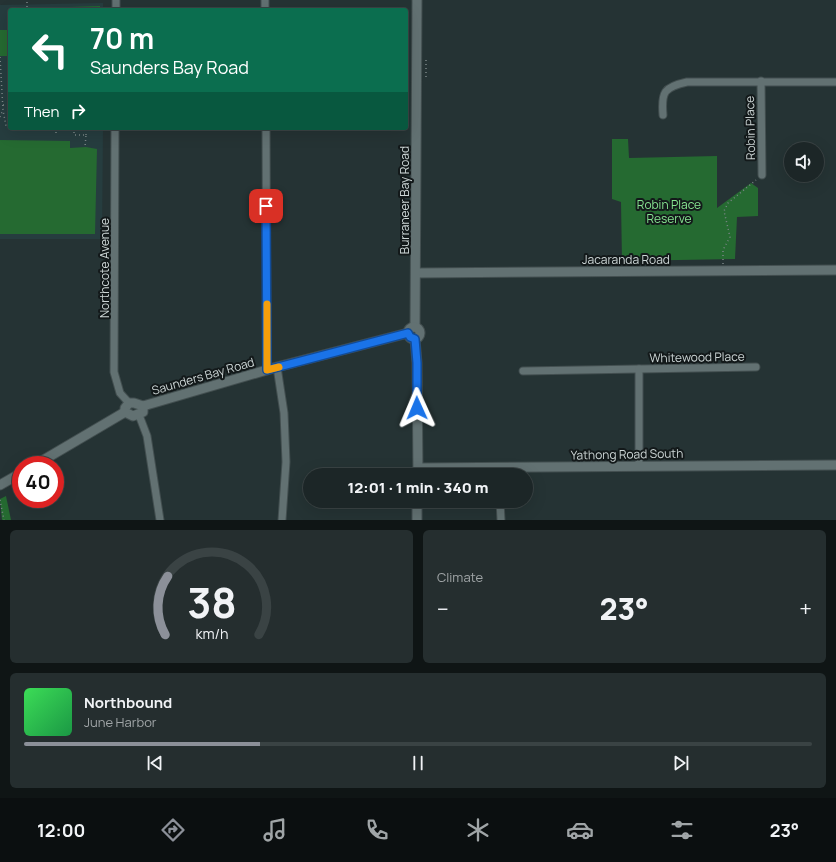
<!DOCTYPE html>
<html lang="en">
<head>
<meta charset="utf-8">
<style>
  body { margin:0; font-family:Manrope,sans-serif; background:#252e2f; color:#f1f3f6; height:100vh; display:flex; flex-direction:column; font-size:15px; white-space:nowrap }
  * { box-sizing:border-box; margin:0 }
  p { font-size:13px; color:#a0a5a7 }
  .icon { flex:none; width:22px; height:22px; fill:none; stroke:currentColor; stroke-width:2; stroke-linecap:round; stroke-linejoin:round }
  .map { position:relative; height:520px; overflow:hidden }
  .details { display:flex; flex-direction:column; gap:10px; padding:10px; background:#0f1515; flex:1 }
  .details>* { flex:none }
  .hud { position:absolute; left:8px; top:8px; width:400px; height:122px; border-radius:4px; box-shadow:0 4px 16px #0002,0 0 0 1px #3a4344; background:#0b6e4f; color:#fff; overflow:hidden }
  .controls { position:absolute; left:784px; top:142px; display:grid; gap:8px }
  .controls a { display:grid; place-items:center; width:40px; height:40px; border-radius:50%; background:#1c2627; box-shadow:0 4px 16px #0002,0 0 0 1px #3a4344; font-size:20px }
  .speed { position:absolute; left:12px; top:456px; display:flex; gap:8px; font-size:20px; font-weight:700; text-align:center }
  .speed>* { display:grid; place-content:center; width:52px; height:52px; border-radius:50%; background:#1c2627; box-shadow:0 4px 16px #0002,0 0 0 1px #3a4344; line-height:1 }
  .speed .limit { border:6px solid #d22; background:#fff; color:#111 }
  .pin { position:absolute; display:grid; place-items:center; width:34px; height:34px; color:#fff; margin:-17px; border-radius:8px; box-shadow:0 2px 6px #0006 }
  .me { position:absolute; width:44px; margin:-22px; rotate:359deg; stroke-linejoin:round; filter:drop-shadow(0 0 3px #0008) }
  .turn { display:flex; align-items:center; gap:14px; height:84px; padding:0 16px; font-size:18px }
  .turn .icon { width:52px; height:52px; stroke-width:2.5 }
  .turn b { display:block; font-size:28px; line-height:34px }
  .then { display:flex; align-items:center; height:38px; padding:0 16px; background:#0003; gap:8px; font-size:15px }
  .big { font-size:30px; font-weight:800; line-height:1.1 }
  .details .card { flex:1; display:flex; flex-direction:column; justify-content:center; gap:6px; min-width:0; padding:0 14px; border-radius:6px; background:#252e2f }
  .details .dial { align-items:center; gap:0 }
  .dial svg { height:104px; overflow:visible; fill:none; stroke:#3a4344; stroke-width:7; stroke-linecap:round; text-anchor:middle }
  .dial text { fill:#f1f3f6; stroke:none }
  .song { display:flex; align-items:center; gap:12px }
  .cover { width:48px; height:48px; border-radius:6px; background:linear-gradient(135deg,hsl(130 70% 55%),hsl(140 70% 35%)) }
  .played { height:4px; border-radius:2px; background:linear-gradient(90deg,#8c9099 30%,#3a4344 30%) }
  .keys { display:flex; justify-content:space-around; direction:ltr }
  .heat { display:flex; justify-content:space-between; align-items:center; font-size:22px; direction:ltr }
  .details .tiles { flex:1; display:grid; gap:10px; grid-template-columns:1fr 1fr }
  .card:last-child { grid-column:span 2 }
  .trip { position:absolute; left:303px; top:468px; width:230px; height:40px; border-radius:20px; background:#1c2627; box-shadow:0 4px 16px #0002,0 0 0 1px #3a4344; font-weight:800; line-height:40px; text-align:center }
  .tab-bar { display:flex; height:64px; justify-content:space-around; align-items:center; background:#0b0f10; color:#a0a5a7 }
  .tab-bar .icon { width:28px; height:28px }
  .tab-bar .current { color:#8c9099 }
  .tab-bar b { font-size:18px; color:#f1f3f6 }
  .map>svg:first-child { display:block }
  .built { fill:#263d3f }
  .green { fill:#256a31 }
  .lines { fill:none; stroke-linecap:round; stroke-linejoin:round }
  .minor-casing { stroke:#434f50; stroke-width:9 }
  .tertiary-casing { stroke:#434f50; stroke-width:11 }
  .path { stroke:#7b8687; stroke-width:1.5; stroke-dasharray:1 3; stroke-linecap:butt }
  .minor { stroke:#627172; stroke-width:7 }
  .tertiary { stroke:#627172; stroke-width:9 }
  .route-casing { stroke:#114b97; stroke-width:10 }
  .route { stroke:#1a73e8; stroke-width:7 }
  .slow { stroke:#f59e0b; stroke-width:7 }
  .labels { text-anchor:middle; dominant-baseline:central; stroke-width:4; stroke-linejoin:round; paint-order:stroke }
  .street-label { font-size:12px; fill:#cdd6d6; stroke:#13191a }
  .park-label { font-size:12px; fill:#87e491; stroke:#13191a }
</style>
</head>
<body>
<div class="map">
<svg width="836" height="520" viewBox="0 0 836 520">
  <rect width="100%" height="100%" fill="#253334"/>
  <path class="built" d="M103,3v7h-93v118h93l-1,111h-102v-234z"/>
  <g class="green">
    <path d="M100,6v4h-32v-3z"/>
    <rect x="0" y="30" width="10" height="26"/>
    <path d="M612,139h16l1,19 88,-2v52l34,-25 7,5v28l-21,1 -2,42 -113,2 -1,-59 -9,-3z"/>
    <path d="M0,140l70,1v7l16,-1 11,2 -2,85h-95z"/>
    <path d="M6,496l5,24h-9l-2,-21z"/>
  </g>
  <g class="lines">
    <defs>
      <g id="minor">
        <path d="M265,0v10"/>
        <path d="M116,10v-10"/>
        <path d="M761,81l1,94"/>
        <path d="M663,115c-2,-23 1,-28 24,-33h149"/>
        <path d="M115,128l-1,244 6,21 9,10"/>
        <path d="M266,128l1,242"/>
        <path d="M277,367l7,46 2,49 -4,58"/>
        <path d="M523,371l116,-2"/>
        <path d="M139,415l8,21 13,84"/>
        <path d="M639,465v-96l117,-2"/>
        <path d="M500,501l1,19"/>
      </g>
      <g id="tertiary">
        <path d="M416,273l420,-3"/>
        <path d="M415,327l2,-327"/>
        <circle cx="414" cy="333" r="6"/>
        <path d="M415,339l2,24 1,112"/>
        <path d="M129,403h5l9,3v6l-10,4 -8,-4v-4z"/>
        <path d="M143,406l134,-39 131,-34"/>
        <path d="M35,465l90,-53"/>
        <path d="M418,468l418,-3"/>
        <path d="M0,485l21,-12"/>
        <path d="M417,520v-19"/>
      </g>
    </defs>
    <use href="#minor" class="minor-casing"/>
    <use href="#tertiary" class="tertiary-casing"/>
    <g class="path">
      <path d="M27,2v8"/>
      <path d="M0,57l3,53 3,16"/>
      <path d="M426,77v-17"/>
      <path d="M3,105h7"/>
      <path d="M0,117l3,-7"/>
      <path d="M56,128v5"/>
      <path d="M74,128v7h12l-1,12"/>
      <path d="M86,135v-7"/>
      <path d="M723,264v-14l7,-13 -6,-26 4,-8 28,-23"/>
      <path d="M0,500l4,20"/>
    </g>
    <use href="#minor" class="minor"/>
    <use href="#tertiary" class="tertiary"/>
  </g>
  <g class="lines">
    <defs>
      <path id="route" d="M266,206l1,164 141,-37 2,4 5,2 2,24v45"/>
    </defs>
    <use href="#route" class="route-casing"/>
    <use href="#route" class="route"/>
    <path class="slow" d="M267,304v66l12,-3"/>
  </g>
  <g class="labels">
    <g class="street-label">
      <text transform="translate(750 128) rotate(-91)">Robin Place</text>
      <text transform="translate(404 200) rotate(-90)">Burraneer Bay Road</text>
      <text x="626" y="259">Jacaranda Road</text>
      <text transform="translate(104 268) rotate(-90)">Northcote Avenue</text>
      <text transform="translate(697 357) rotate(-1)">Whitewood Place</text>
      <text transform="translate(203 376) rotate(-16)">Saunders Bay Road</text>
      <text transform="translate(627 454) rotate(-1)">Yathong Road South</text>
    </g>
    <g class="park-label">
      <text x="669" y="204">Robin Place<tspan x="669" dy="14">Reserve</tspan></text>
    </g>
  </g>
</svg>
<div class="controls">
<a><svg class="icon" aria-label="sound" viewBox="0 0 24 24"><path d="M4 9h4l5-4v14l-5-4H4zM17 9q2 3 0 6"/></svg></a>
</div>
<div class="speed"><div class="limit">40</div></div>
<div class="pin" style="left:266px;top:206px;background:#d93025"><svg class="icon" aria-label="arrive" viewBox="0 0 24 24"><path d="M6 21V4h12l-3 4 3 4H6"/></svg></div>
<svg class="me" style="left:417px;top:408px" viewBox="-20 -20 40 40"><path d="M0-17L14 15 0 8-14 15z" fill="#1a73e8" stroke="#fff" stroke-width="4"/></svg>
<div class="trip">12:01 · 1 min · 340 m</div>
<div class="hud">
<div class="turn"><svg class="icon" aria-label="left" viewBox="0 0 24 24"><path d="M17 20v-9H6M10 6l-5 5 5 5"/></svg><div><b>70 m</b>Saunders Bay Road</div></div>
<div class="then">Then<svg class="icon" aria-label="right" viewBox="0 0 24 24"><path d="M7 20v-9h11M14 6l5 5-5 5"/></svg></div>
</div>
</div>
<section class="details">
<div class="tiles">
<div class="card dial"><svg viewBox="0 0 100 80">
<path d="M14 69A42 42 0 1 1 86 69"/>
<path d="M14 69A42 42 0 0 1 16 24" stroke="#8c9099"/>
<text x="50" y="56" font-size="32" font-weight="700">38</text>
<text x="50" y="72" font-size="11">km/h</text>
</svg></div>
<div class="card"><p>Climate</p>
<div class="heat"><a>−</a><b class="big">23°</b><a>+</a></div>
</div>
<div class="card">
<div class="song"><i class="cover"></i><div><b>Northbound</b><p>June Harbor</p></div></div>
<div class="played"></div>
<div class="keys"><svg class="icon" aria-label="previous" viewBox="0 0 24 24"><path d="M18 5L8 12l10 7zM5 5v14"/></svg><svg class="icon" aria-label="pause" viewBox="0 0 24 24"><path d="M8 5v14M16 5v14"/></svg><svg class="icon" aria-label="next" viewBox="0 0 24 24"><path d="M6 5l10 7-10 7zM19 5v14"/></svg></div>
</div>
</div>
</section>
<nav class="tab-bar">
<b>12:00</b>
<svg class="icon current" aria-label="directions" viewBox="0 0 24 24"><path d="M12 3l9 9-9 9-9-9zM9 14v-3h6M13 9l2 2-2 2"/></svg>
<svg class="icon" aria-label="music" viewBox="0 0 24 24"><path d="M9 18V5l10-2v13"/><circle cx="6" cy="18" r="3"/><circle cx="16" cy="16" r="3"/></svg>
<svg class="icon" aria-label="phone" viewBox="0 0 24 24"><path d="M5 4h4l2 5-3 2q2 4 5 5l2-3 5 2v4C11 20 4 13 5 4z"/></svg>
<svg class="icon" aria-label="climate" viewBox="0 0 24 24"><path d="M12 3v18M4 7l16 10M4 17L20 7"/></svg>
<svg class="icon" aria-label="car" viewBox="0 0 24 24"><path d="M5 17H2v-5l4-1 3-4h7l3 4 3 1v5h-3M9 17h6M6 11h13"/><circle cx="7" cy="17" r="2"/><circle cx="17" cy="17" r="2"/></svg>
<svg class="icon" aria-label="filters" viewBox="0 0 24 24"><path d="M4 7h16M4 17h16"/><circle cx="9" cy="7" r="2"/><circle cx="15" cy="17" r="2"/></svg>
<b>23°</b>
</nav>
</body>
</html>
